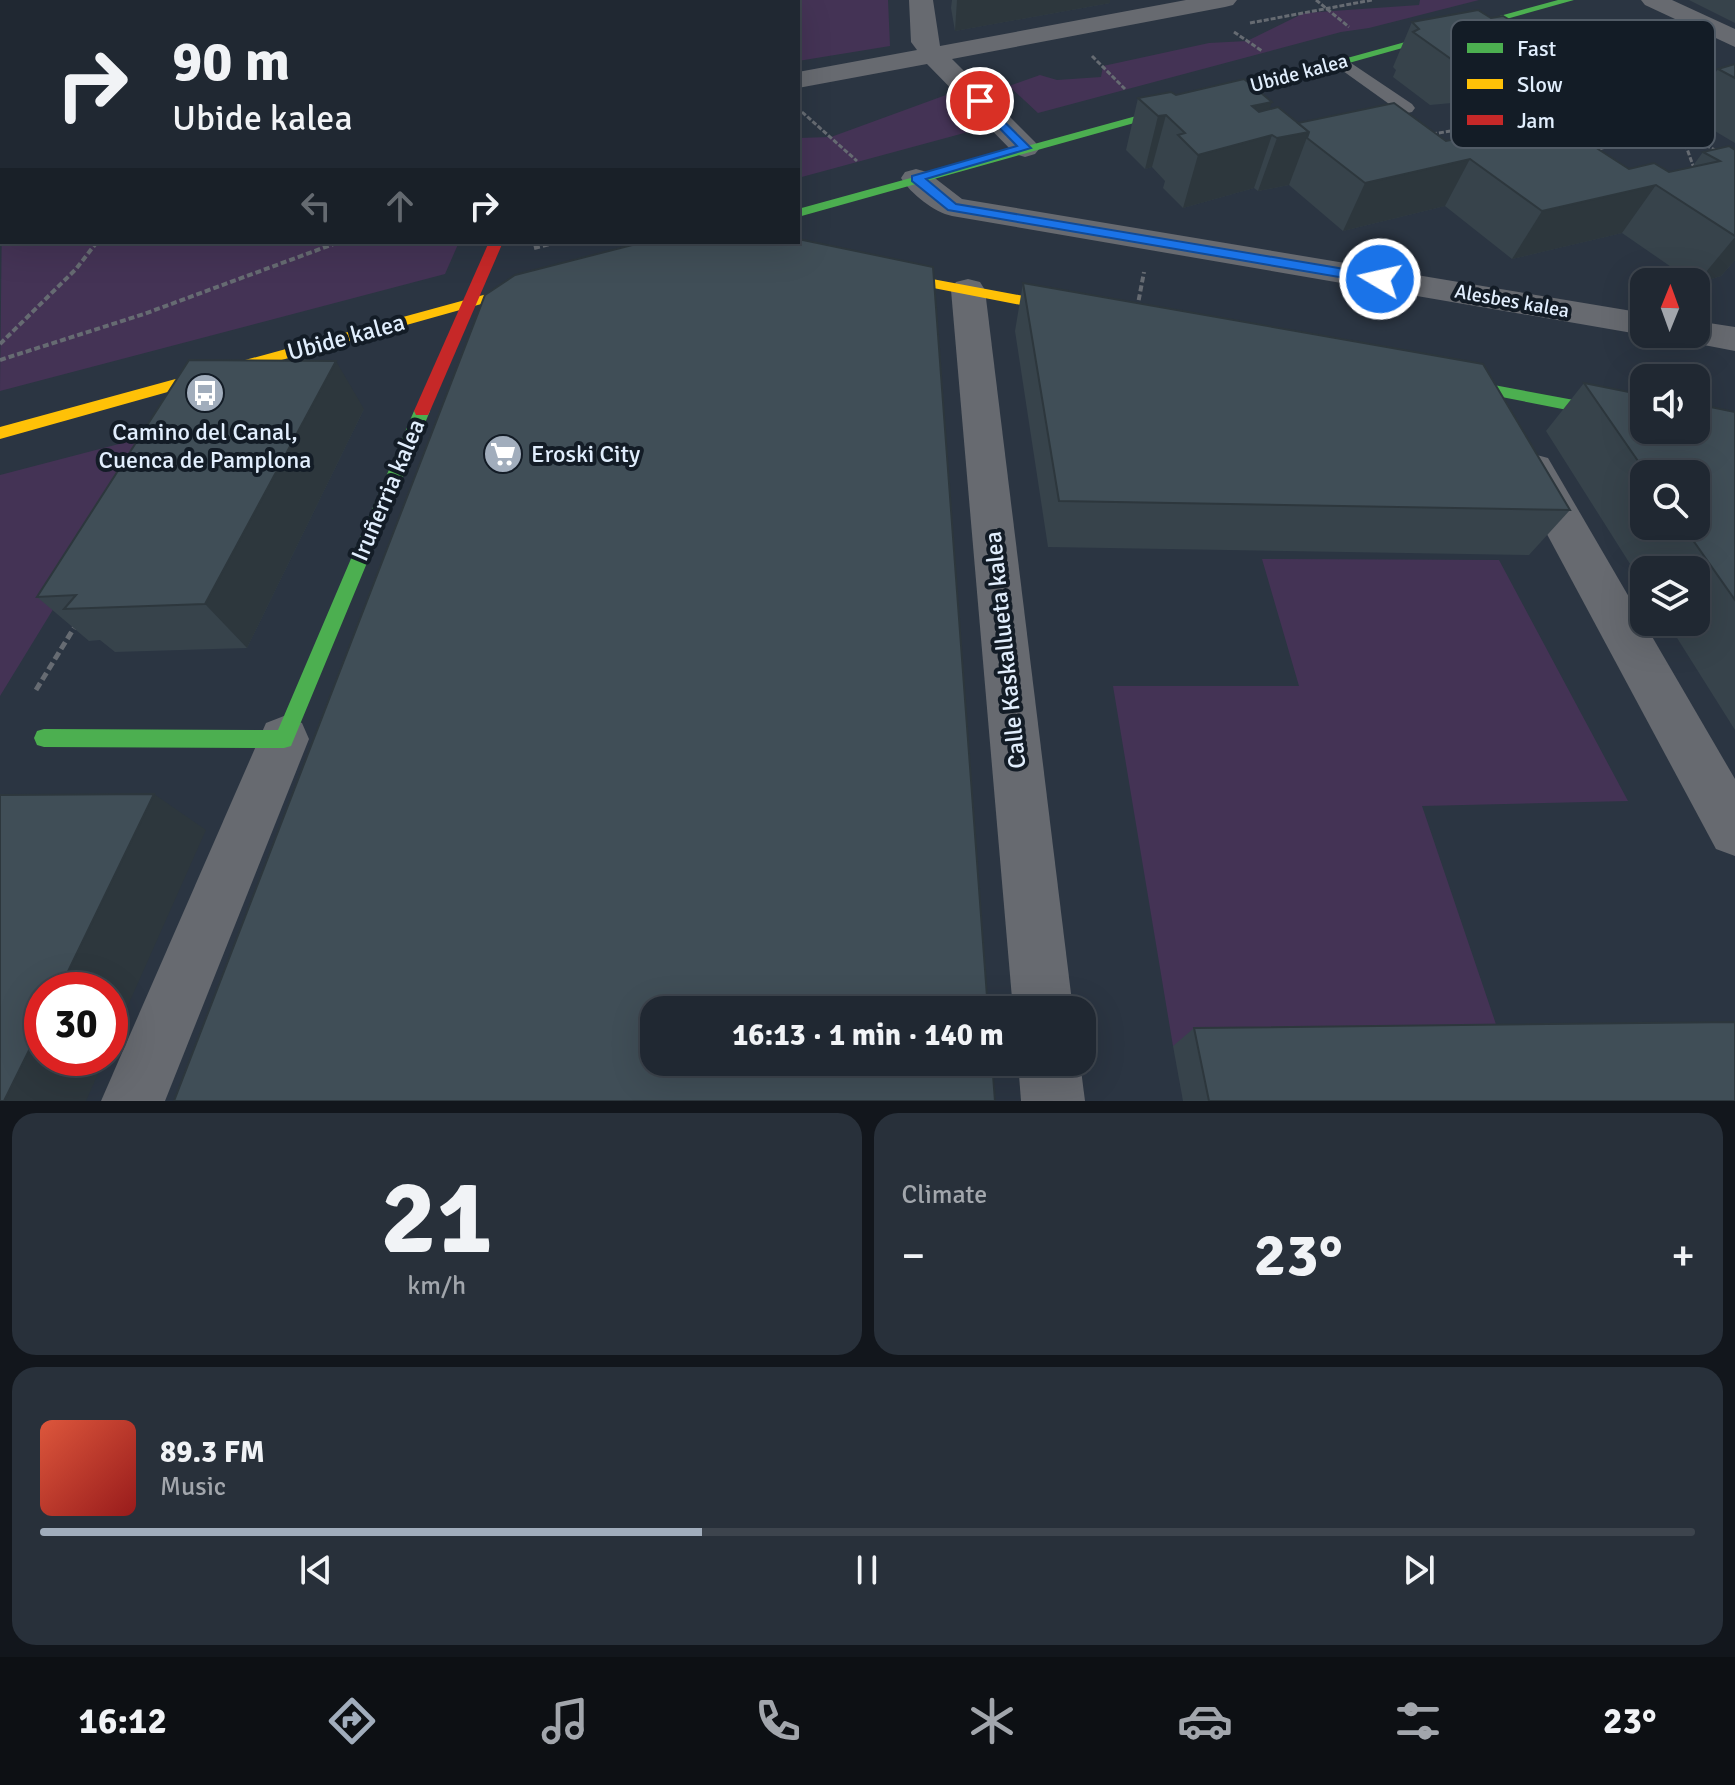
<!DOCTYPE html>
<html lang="en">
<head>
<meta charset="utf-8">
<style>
  body { margin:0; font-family:Signika,sans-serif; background:#28303a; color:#f1f3f6; height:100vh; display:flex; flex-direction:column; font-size:30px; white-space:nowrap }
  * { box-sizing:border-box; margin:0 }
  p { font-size:26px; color:#a2a6ac }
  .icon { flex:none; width:44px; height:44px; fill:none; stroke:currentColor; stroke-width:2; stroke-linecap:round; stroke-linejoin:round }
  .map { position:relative; height:1101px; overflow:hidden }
  .sheet { display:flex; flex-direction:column; gap:12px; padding:12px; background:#12161c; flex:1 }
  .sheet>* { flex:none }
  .hud { position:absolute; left:0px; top:0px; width:800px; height:244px; box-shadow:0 8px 32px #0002,0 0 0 2px #3d444d; background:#202832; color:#f1f3f6; overflow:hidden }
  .needle { width:52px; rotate:1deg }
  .fabs { position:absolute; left:1630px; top:268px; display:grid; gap:16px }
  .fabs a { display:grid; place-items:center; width:80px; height:80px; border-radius:16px; background:#202832; box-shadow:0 8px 32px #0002,0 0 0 2px #3d444d; font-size:40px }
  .speed { position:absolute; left:24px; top:972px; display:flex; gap:16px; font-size:40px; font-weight:700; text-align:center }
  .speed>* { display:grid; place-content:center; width:104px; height:104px; border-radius:50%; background:#202832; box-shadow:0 8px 32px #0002,0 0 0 2px #3d444d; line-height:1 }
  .speed .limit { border:12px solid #d22; background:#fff; color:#111 }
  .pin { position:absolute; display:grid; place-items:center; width:68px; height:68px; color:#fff; margin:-34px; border:4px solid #fff; border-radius:50%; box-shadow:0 2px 8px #0007 }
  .me { position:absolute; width:88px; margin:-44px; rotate:279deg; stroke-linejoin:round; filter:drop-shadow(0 0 6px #0008) }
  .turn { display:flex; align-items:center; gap:28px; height:168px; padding:0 40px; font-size:36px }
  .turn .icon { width:104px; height:104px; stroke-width:2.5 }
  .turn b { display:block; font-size:56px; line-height:68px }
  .lanes { display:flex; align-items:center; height:76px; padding:0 40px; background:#0003; justify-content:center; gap:40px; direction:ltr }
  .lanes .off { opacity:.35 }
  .big { font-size:60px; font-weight:700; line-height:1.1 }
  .sheet .card { flex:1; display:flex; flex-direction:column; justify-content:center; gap:12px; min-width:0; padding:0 28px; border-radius:24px; background:#28303a }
  .sheet .dial { align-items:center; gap:0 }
  .dial b { font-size:104px; line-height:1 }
  .song { display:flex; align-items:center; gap:24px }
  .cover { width:96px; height:96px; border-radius:12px; background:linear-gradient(135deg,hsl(10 70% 55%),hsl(0 70% 35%)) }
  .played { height:8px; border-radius:4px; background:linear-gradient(90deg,#a1adbc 40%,#3d444d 40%) }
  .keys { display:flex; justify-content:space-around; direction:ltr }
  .heat { display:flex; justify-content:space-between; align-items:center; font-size:44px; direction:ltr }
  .sheet .tiles { flex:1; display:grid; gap:12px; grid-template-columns:1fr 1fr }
  .card:last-child { grid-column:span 2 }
  .trip { position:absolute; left:640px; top:996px; width:456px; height:80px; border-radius:24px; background:#202832; box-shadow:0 8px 32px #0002,0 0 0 2px #3d444d; font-weight:700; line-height:80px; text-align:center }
  .dock { display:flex; height:128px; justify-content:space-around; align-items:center; background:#0d1014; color:#a2a6ac }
  .dock .icon { width:56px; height:56px }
  .dock .selected { color:#a1adbc }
  .dock b { font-size:36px; color:#f1f3f6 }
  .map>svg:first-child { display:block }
  .green { fill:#435 }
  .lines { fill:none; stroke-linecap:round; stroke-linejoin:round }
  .path-far2 { stroke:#666b72; stroke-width:3; stroke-dasharray:5 2; stroke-linecap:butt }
  .path-far1 { stroke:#666b72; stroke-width:4; stroke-dasharray:6 3; stroke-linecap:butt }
  .path { stroke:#666b72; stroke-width:5; stroke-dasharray:8 4; stroke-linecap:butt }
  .lane { fill:#676a70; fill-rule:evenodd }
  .street { fill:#676a70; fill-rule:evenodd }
  .fast { fill:#4caf50; fill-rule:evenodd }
  .slow { fill:#ffc107; fill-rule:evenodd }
  .jam { fill:#c62828; fill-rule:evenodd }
  .wall { fill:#37434b; fill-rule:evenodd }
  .shaded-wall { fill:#2d373d }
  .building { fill:#404e57; stroke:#2d373d; stroke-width:2 }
  .route { fill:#1a73e8; stroke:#114b97; stroke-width:2 }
  .labels { text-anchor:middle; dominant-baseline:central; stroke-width:8; stroke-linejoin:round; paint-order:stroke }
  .far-street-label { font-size:20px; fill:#e1eefd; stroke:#131c26 }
  .street-label { font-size:24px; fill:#e1eefd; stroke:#131c26 }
  .poi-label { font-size:24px; fill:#e1eefd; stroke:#131c26 }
  .key { fill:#131c26; stroke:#515b66; stroke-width:2 }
  .key-label { font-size:22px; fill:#e1eefd }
</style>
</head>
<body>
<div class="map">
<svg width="1735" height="1101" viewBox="0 0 1735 1101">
  <rect width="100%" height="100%" fill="#2b3542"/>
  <g class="green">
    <path d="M776,0h112l2,46 -92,15v-59z"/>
    <path d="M1420,0h59l-110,28 -28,4 -303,81 -29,-27 31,-11 17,5 44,-3 2,-11 106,-23 38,-2 57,-28 115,-8z"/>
    <path d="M946,95l33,34 -181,49v-40l33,-1z"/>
    <path d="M2,211v31h457l-14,32 -445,117z"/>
    <path d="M161,433l-161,263v-221z"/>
    <path d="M1262,559l237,1 129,241 -206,5 80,236 -329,4 -60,-360h186z"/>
  </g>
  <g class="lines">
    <g class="path-far2">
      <path d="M1316,0l33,27"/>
      <path d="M1250,23l122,-23"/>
      <path d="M1234,32l28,19"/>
      <path d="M1092,56l33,33"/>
      <path d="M1668,107l5,3 22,61"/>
      <path d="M802,112l55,49"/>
      <path d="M1432,134l38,-6"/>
      <path d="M1483,138l-13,-10 54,-15 19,12"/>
      <path d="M1593,150l87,-20 38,22"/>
    </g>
    <g class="path-far1">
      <path d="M534,248l24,-6"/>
      <path d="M1137,309l7,-37"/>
      <path d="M0,344l76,-75 21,-27"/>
      <path d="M0,360l144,-46 195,-72"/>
    </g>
    <path class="path" d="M36,690l41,-67"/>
    <path class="lane" d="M1342,57l70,47 3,4 -3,4 -47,10 -6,-1 -3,-4 3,-4 33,-7 -56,-40 -2,-4 2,-4z"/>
    <g class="street">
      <path d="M151,0h25l-26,2z"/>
      <rect x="578" y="0" width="24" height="2"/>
      <path d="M909,0h24l7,46 246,-46h51l-4,5 -8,2 -273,52 83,83 5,6 -5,6 -10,3 -10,-3 -88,-90 -129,24v-16l119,-22 -6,-8z"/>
      <path d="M1641,0h31l63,29v18l-90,-42z"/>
      <rect x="0" y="5" width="2" height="14"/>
      <path d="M0,62l2,1v16l-2,-1z"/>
      <path d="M2,146v19l-2,1v-19z"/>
      <path d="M916,169l11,3 35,27 682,114v21h6l-6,1 -692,-119c-18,-4 -41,-22 -51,-38l4,-6z"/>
      <path d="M968,279l12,3 5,8 88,720h-60l-62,-720 5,-8z"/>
      <path d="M1696,321l39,6v24l-52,-10 -4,-7h17z"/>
      <path d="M1533,454l15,4 187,321v77l-19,-7 -204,-380 6,-11z"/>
      <path d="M284,716l18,7 7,16 -144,362h-64l165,-378z"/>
      <path d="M1018,1062h62l5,39h-64z"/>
    </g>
    <g class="fast">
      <path d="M1558,0h16l-776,217v-8z"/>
      <path d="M1440,375l204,38v12l-209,-41 -3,-4 3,-4z"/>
      <path d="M422,405l8,6 -139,335 -7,2 -240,-1 -7,-2 -3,-7 3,-7 7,-2 234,1 136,-319z"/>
    </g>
    <g class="slow">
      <path d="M775,242h16l18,14 268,50 7,5 -7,5 -272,-53z"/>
      <path d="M487,294l5,1v6l-492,138v-12z"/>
    </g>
    <path class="jam" d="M489,242h14l-73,169 -2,4h-12l-2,-4z"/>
  </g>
  <g class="wall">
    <path d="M403,0h130l1,2h-131z"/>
    <rect x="696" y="0" width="73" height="2"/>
    <path d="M952,0h158v3l-155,28 -4,-23z"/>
    <path d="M1689,0h46v23z"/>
    <path d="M1491,18l54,23 74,-4 71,29 -3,5 -22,52 -73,17 -14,-9 -6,1 57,37 40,3 23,-5 11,-15 32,-2v110l-14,16 -25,8v-2h-3l-71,-49 -110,26 -67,-53 -102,25 -54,-46 -31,6 -4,-3 -71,20 -20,-20 2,-7 -13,-14 -7,2 -19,-19 12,-52 38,-3 93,14 29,14 148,18 104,-21 -26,-20 -58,17 -14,-14 -22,2 -37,-28 3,-7 -3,-3 19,-45z"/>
    <path d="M1735,64v79l-49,-29 32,-45z"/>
    <path d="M1023,283l547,227 -41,45 -481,-8 -33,-216z"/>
    <path d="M1584,383l151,29v318l-68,-108h29v-52h-52v16l-98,-155zM1644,474h52v52h-52z"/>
    <path d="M364,409l-117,239 -132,4 -15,-12 -11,1 -52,-44z"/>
    <path d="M1194,1028l541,73h-552l-10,-55z"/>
  </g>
  <g class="shaded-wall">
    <path d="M475,0h58l1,2h-61z"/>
    <path d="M650,0h20v2h-21z"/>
    <path d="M957,0h153v3l-155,28z"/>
    <path d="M1549,54l-25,46 -58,17 24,-46z"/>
    <path d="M1690,66l-10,15 16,-4 -31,46 -73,17 30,-46z"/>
    <path d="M1606,85l-28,46 -12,2 28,-46z"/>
    <path d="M1272,102l-13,36 13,-3 -18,53 -71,20 15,-53 54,-49z"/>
    <path d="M0,103l2,3v8l-2,2z"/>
    <path d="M1166,115l-14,52 -7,2 13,-53z"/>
    <path d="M1309,132l-20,53 -31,6 19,-53z"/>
    <path d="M1470,159l-25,47 -102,25 22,-48z"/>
    <path d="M1656,185l-34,48 -110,26 30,-48z"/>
    <path d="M1735,237v23l-14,16 -25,8z"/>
    <path d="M336,361l28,48 -117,239 -42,-44z"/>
    <path d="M154,794l52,36 -96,216v-56h-51z"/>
    <path d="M42,1024v34h63l-19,43h-82z"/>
  </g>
  <g class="building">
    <path d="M603,0h47l-1,2h-47z"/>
    <path d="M735,0h33v2h-44z"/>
    <path d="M1478,10l13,8 12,-2 42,25 64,-12 10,8 15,-1 56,30 -7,3 13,8 -74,17 -16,-9 -12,2 -45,-33 -59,17 -16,-14 -23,2 -38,-27 6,-3 -7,-7z"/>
    <path d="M1735,64v14l-17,-9z"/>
    <path d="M1244,79l28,23 -20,4 7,6 19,-5 31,25 -32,6 -5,-3 -74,20 -20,-20 7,-2 -19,-18 -8,1 -20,-18 33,-6 5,3z"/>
    <path d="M1394,103l52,38 107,-21 76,49 25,-6 15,9 51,-11 -17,-9 26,-6 6,4v86l-79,-51 -114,26 -72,-52 -105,24 -58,-45 2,-6 -11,-9z"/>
    <path d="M798,239l135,28 55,743h-334v52h338l3,39h-821l311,-806 30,-20 129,-33h154z"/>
    <path d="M1023,283l460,81 87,146 -511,-9z"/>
    <path d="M189,360l147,1 -131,243 -141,5 12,-14 -39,2z"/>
    <path d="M1584,383l60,12v35h52v-26l39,8v188l-52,-74h13v-52h-49z"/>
    <path d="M154,794l-95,196h-17v34l-38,77h-4v-306z"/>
    <path d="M1735,1022v79h-526l-15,-73z"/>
  </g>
  <path class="route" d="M980,98l51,50 -105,31 30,25 424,71 7,4 -7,5 -432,-74 -36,-29v-5l105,-30 -41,-42 -2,-3z"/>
  <defs>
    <symbol id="bus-disc" viewBox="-11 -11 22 22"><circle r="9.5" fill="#a1adbc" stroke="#131c26"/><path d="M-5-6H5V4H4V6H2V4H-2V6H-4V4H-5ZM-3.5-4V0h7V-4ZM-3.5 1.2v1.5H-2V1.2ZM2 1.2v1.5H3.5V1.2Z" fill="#fff"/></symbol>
    <symbol id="supermarket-disc" viewBox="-11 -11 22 22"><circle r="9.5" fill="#a1adbc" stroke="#131c26"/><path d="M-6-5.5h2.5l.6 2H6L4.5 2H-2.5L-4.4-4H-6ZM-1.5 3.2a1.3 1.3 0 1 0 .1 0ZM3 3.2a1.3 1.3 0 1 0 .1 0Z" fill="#fff"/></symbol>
  </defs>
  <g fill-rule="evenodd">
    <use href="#bus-disc" x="183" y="371" width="44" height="44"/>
    <use href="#supermarket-disc" x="481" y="432" width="44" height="44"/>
  </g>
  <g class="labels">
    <g class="far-street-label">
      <text transform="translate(1299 73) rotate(-15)">Ubide kalea</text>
      <text transform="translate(1512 301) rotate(10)">Alesbes kalea</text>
    </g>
    <g class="street-label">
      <text transform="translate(346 337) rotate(-15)">Ubide kalea</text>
      <text transform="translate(388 490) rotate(-67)">Iruñerria kalea</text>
      <text transform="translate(1005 650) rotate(-96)">Calle Kaskallueta kalea</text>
    </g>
    <g class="poi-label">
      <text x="205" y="432">Camino del Canal,<tspan x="205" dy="28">Cuenca de Pamplona</tspan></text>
      <text x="531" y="454" text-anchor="start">Eroski City</text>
    </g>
  </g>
  <rect x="1451" y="20" width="264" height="128" rx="12" class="key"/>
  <rect x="1467" y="43" width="36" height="10" fill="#4caf50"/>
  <rect x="1467" y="79" width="36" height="10" fill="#ffc107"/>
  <rect x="1467" y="115" width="36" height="10" fill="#c62828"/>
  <g class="key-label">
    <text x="1517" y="56">Fast</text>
    <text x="1517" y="92">Slow</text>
    <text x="1517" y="128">Jam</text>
  </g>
</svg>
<div class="fabs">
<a><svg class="needle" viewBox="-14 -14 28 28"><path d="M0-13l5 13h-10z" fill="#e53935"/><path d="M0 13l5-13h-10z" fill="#a2a6ac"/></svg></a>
<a><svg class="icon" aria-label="sound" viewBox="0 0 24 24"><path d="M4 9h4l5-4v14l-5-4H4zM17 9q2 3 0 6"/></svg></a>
<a><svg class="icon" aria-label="search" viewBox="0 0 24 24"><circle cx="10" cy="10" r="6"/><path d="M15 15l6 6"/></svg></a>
<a><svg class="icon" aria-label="layers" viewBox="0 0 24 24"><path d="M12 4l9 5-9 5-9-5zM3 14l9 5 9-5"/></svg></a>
</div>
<div class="speed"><div class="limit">30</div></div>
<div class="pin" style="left:980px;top:101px;background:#d93025"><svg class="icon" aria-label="arrive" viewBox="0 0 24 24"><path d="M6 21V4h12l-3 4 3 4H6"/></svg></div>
<svg class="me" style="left:1380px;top:279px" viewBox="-20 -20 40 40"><circle r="17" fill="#1a73e8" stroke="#fff" stroke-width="3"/><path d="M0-11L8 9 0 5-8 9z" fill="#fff"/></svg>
<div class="trip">16:13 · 1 min · 140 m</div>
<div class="hud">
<div class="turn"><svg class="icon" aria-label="right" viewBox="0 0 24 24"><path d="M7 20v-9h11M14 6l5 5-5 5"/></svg><div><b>90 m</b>Ubide kalea</div></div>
<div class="lanes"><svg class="icon off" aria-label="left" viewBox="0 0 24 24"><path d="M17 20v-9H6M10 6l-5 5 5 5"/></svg><svg class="icon off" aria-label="ahead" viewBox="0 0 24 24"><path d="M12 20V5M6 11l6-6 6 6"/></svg><svg class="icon" aria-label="right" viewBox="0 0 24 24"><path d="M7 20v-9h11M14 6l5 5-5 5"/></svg></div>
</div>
</div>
<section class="sheet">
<div class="tiles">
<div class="card dial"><b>21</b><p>km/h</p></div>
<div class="card"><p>Climate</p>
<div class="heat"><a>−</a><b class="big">23°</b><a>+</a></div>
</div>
<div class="card">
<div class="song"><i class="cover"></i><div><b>89.3 FM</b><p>Music</p></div></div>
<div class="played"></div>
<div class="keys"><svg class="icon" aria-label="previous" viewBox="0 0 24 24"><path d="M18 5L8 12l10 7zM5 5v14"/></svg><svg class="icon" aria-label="pause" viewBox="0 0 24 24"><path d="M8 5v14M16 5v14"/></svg><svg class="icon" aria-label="next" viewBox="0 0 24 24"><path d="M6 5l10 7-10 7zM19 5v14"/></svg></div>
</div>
</div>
</section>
<nav class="dock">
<b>16:12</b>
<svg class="icon selected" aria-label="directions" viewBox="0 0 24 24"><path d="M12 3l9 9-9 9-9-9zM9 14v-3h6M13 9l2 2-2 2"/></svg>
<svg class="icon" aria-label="music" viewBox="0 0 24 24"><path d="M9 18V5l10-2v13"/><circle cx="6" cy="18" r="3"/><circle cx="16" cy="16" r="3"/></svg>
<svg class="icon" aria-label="phone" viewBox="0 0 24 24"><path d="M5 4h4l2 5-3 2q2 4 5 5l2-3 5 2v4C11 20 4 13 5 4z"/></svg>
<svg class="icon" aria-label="climate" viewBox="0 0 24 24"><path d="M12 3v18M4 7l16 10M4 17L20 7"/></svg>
<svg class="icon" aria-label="car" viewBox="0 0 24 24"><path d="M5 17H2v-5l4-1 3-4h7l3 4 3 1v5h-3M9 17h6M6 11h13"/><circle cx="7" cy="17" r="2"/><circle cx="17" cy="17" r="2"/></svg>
<svg class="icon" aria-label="filters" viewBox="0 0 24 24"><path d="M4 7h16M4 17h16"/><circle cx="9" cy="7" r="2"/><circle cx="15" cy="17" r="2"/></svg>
<b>23°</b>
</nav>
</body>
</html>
